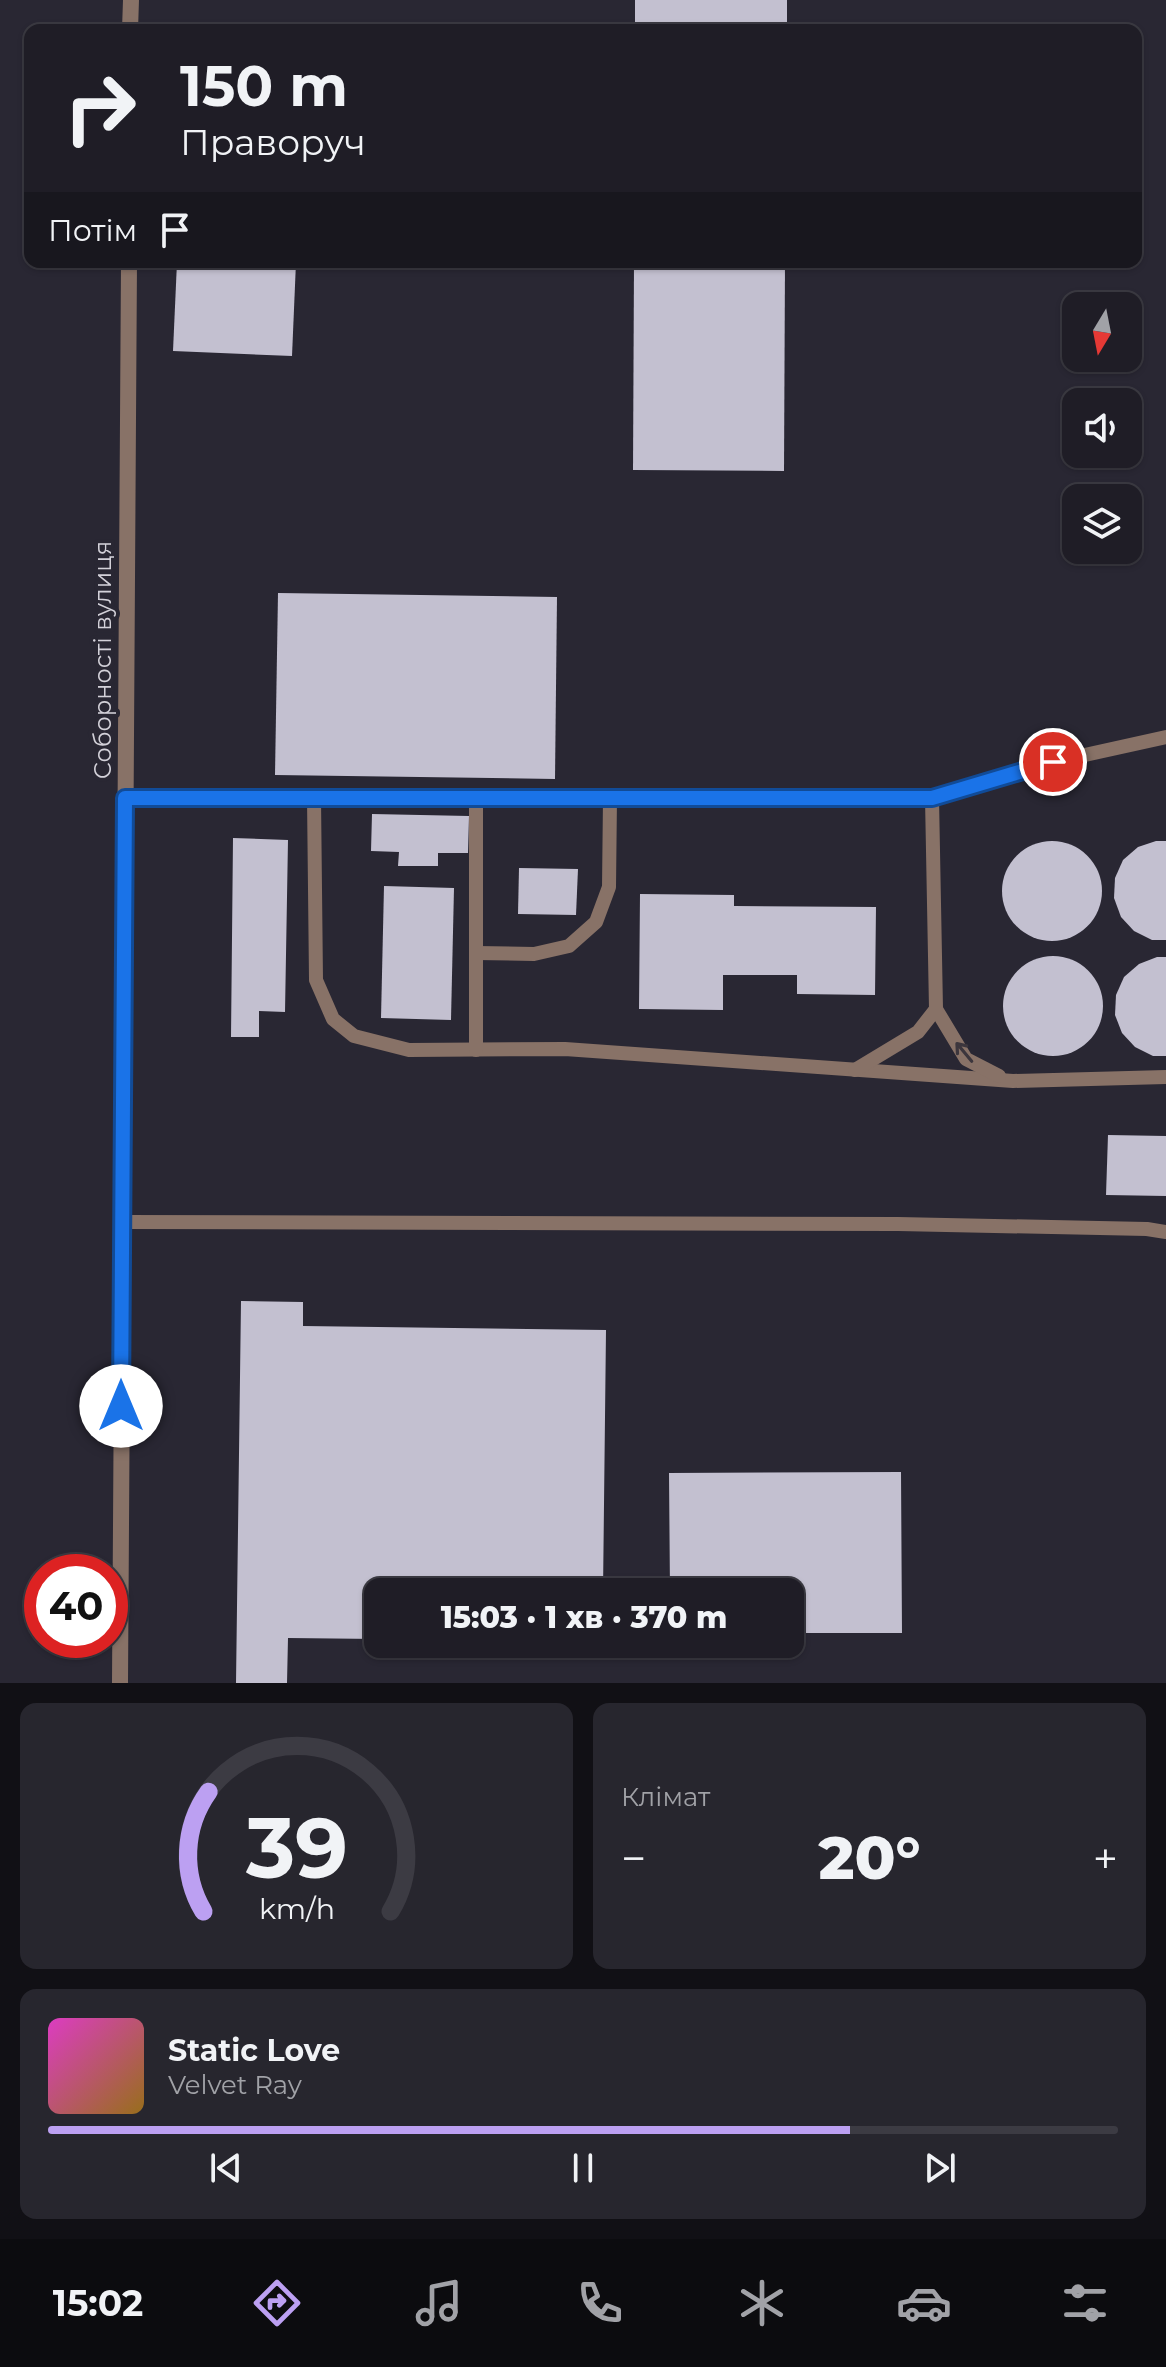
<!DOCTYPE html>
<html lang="uk">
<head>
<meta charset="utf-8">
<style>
  body { margin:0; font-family:Montserrat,sans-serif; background:#27262e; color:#f1f3f6; height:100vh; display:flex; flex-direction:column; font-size:30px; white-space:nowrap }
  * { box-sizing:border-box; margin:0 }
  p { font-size:26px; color:#a1a2a7 }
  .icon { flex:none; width:44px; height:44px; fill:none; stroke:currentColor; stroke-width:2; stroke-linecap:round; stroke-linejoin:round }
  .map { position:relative; height:1683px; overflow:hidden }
  .sheet { display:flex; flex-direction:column; gap:20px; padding:20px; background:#111015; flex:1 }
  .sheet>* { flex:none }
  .banner { position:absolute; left:24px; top:24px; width:1118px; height:244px; border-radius:16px; box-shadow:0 2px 6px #0004,0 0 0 2px #3c3b43; background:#1f1d26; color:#f1f3f6; overflow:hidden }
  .needle { width:52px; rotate:190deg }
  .fabs { position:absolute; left:1062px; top:292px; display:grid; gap:16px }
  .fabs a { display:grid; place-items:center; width:80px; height:80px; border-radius:16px; background:#1f1d26; box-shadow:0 2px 6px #0004,0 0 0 2px #3c3b43; font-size:40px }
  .speed { position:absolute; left:24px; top:1554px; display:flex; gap:16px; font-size:40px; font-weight:700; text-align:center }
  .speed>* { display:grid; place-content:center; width:104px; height:104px; border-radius:50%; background:#1f1d26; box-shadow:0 2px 6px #0004,0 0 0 2px #3c3b43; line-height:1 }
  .speed .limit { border:12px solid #d22; background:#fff; color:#111 }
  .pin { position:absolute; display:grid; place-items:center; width:68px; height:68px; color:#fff; margin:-34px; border:4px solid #fff; border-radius:50%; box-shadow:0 2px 8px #0007 }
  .me { position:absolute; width:88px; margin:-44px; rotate:0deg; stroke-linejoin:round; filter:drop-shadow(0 0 6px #0008) }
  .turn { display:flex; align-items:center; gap:28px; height:168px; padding:0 24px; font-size:36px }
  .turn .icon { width:104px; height:104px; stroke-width:2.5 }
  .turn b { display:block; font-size:56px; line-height:68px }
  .then { display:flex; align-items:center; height:76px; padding:0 24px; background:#0003; gap:16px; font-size:30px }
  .big { font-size:60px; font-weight:800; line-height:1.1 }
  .sheet .widget { flex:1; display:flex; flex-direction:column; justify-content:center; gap:12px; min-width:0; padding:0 28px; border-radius:16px; background:#27262e }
  .sheet .dial { align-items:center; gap:0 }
  .dial svg { height:208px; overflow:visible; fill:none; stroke:#3c3b43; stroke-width:7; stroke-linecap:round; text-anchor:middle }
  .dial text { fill:#f1f3f6; stroke:none }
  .song { display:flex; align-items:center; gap:24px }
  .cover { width:96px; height:96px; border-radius:12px; background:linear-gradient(135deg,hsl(310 70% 55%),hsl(40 70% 35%)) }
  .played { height:8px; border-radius:4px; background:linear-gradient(90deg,#bca0f2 75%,#3c3b43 75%) }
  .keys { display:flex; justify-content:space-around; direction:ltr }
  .heat { display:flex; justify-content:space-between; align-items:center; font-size:44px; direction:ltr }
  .sheet .tiles { flex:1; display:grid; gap:20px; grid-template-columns:1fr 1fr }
  .widget:last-child { grid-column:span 2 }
  .trip { position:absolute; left:364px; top:1578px; width:440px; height:80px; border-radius:16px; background:#1f1d26; box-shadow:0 2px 6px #0004,0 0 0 2px #3c3b43; font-weight:800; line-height:80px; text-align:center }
  .menu { display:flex; height:128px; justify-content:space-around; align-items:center; background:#0c0c0f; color:#a1a2a7 }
  .menu .icon { width:56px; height:56px }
  .menu .active { color:#bca0f2 }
  .menu b { font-size:36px; color:#f1f3f6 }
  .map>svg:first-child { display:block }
  .building { fill:#c3c0d0 }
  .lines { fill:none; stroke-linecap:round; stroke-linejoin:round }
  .service { stroke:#887267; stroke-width:14 }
  .tertiary { stroke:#887267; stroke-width:16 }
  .oneway { stroke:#3c363d }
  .route-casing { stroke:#114b97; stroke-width:20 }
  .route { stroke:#1a73e8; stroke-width:14 }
  .labels { text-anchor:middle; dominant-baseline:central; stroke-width:8; stroke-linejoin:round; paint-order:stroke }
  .street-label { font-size:24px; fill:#d3d1d9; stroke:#292733 }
</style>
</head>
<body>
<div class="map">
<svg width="1166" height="1683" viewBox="0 0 1166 1683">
  <rect width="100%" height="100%" fill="#292733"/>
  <g class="building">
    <rect x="635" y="0" width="152" height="30"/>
    <path d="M177,262h119l-4,94 -119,-5z"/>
    <path d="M634,262h151l-1,209 -151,-1z"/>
    <path d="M278,593l279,4 -2,182 -280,-4z"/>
    <path d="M372,814l97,2 -1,37h-30v13h-40l1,-14 -28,-1z"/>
    <path d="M233,838l55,2 -3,172 -26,-1v26h-28z"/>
    <path d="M1156,841h10v99h-14l-18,-9 -13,-14 -7,-19 1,-20 8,-18 15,-13z"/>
    <circle cx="1052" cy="891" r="50"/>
    <path d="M519,868l59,1 -2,46 -58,-1z"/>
    <path d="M384,886l70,2 -3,132 -70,-2z"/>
    <path d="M640,894l94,1v11l142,1 -1,88 -78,-1v-19h-74v35l-84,-1z"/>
    <circle cx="1053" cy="1006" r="50"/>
    <path d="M1157,957h9v99h-13l-18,-9 -13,-14 -7,-18 1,-20 8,-18 15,-13z"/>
    <path d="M1108,1135l58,1v60l-60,-1z"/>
    <path d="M241,1301l62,1v24l303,4 -3,262h-225v47l-90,-1 -1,45h-51z"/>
    <path d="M901,1472l1,161h-112v-41h-120l-1,-119z"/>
  </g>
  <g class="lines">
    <g class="service">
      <path d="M125,798h807l121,-36 113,-25"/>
      <path d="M314,798l2,182 17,39 21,17 55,14 156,-1 448,32 153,-4"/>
      <path d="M476,953l58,1 35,-8 27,-24 13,-35 1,-89"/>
      <path d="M936,1009l30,50 33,17"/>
      <path d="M476,1050v-252"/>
      <path d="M855,1070l63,-38 18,-23 -4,-211"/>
      <path d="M122,1222l776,2 249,5 19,3"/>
    </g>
    <g class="tertiary">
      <path d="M130,30l1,-30"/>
      <path d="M120,1683l9,-1421"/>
    </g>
  </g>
  <defs><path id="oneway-shaft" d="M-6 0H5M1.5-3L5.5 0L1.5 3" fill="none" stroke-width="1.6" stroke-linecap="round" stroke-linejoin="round" transform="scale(2)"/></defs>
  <use class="oneway" href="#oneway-shaft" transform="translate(964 1052) rotate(-130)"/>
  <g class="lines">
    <defs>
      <path id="route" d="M121,1406l4,-608h807l121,-36"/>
    </defs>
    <use href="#route" class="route-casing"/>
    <use href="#route" class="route"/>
  </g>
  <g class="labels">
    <g class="street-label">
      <text transform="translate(102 660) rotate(-90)">Соборності вулиця</text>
    </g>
  </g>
</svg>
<div class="fabs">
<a><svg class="needle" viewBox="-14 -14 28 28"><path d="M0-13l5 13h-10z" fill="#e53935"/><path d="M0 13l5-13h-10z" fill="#a1a2a7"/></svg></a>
<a><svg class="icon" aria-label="sound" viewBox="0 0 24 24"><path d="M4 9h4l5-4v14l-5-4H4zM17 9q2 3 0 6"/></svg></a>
<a><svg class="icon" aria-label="layers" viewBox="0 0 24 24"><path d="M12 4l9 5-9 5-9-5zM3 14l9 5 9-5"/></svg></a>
</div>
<div class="speed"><div class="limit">40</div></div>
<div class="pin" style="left:1053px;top:762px;background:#d93025"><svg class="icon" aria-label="arrive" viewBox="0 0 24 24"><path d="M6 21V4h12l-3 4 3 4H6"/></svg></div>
<svg class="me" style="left:121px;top:1406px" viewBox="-20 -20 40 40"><circle r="19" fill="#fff"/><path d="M0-13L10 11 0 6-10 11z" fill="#1a73e8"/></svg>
<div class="trip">15:03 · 1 хв · 370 m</div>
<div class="banner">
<div class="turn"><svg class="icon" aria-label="right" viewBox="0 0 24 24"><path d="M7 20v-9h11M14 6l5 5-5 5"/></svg><div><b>150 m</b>Праворуч</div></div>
<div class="then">Потім<svg class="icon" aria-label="arrive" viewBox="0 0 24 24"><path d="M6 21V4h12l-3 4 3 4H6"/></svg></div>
</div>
</div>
<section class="sheet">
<div class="tiles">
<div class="widget dial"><svg viewBox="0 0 100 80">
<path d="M14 69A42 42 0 1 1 86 69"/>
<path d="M14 69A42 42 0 0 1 16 23" stroke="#bca0f2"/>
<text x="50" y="56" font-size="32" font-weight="700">39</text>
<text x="50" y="72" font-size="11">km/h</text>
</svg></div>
<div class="widget"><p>Клімат</p>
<div class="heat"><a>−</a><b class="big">20°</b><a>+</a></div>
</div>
<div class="widget">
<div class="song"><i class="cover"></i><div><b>Static Love</b><p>Velvet Ray</p></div></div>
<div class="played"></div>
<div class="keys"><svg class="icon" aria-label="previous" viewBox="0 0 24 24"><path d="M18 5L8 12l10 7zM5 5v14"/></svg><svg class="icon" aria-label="pause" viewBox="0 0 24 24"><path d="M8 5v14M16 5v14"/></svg><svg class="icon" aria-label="next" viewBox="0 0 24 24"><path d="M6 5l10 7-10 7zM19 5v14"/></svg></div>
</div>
</div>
</section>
<nav class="menu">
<b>15:02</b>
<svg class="icon active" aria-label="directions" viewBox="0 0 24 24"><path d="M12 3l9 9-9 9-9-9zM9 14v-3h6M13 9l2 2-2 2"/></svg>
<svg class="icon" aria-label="music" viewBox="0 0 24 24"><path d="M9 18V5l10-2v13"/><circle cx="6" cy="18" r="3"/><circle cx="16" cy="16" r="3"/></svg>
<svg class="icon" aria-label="phone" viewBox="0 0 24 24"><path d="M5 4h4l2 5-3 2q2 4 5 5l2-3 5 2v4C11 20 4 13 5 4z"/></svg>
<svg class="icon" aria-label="climate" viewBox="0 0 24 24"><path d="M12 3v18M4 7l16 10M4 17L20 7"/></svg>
<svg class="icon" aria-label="car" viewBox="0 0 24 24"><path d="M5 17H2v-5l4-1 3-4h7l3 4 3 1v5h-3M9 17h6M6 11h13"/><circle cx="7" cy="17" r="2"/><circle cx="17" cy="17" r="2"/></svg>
<svg class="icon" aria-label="filters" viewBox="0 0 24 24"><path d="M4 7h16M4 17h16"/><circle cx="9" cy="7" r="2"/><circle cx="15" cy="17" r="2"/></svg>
</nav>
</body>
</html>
